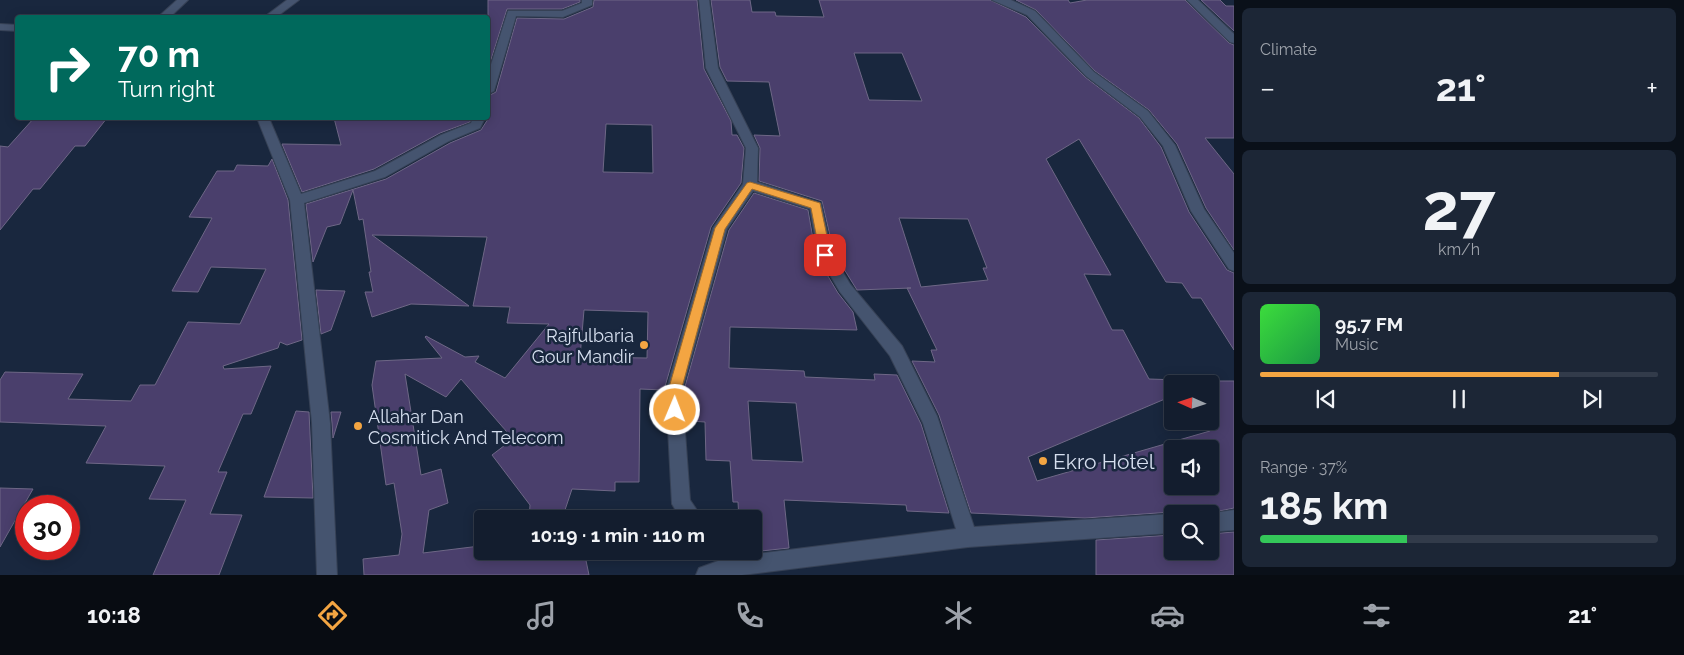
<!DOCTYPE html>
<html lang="en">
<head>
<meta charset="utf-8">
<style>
  body { margin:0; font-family:Raleway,sans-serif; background:#1c2636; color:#f1f3f6; height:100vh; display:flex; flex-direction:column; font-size:19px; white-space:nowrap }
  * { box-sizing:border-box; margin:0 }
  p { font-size:16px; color:#9da2aa }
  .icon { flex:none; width:28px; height:28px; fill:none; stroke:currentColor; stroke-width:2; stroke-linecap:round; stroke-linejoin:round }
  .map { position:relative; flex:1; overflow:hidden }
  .sheet { display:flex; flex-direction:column; gap:8px; padding:8px; background:#0a1019; width:450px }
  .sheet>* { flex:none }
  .top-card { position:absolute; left:15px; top:15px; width:475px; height:105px; border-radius:5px; box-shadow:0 2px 12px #0003,0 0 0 1px #323b4a; background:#00695c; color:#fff; overflow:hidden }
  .needle { width:32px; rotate:273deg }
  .controls { position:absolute; left:1164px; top:375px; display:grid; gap:10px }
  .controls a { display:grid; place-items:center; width:55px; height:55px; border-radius:5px; background:#131d2e; box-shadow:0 2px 12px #0003,0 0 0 1px #323b4a; font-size:25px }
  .speed { position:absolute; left:15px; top:495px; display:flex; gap:10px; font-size:25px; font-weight:700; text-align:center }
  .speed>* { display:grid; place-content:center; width:65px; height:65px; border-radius:50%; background:#131d2e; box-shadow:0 2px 12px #0003,0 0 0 1px #323b4a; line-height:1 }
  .speed .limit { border:8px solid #d22; background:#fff; color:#111 }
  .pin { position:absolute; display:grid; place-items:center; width:42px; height:42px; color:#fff; margin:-21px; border-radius:10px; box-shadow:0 2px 8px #0006 }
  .me { position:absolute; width:55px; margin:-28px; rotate:1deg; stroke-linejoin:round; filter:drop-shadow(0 0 4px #0008) }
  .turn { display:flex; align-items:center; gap:18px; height:105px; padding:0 20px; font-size:22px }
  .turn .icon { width:65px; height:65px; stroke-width:2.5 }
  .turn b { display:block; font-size:35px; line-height:42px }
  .big { font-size:38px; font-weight:700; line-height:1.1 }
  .sheet .widget { flex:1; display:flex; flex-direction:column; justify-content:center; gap:8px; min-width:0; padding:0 18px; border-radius:8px; background:#1c2636 }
  .sheet .dial { align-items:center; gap:0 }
  .dial b { font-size:65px; line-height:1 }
  .song { display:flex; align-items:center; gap:15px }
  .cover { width:60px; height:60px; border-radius:8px; background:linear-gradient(135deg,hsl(120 70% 55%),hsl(140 70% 35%)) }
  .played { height:5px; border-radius:2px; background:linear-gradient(90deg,#f3a542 75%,#323b4a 75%) }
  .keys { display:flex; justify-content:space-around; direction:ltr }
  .heat { display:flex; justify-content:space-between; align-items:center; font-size:28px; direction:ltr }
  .charge { height:8px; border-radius:4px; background:linear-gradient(90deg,#34c759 37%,#323b4a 0) }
  .trip { position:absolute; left:474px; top:510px; width:288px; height:50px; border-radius:5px; background:#131d2e; box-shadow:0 2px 12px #0003,0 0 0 1px #323b4a; font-weight:700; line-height:50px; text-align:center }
  .dock { display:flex; height:80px; justify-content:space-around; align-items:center; background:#080c12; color:#9da2aa }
  .dock .icon { width:35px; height:35px }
  .dock .on { color:#f3a542 }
  .dock b { font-size:22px; color:#f1f3f6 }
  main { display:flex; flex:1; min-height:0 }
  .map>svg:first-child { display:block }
  .building { fill:#4a3f6c; stroke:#6e6786; fill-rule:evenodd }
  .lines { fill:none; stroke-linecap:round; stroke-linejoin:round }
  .minor-casing { stroke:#364155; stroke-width:2 }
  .minor { fill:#45546f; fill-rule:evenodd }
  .route { fill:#f3a542; stroke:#9e6b2b }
  .poi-dot { fill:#f3a542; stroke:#19273e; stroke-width:2 }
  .labels { text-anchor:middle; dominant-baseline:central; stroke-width:5; stroke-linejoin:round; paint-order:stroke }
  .poi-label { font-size:18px; fill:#d6dfef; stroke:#19273e; text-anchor:end }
  .near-poi-label { font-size:21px; fill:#d6dfef; stroke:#19273e; text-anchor:start }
</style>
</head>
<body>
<main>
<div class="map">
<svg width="1234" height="575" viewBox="0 0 1234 575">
  <rect width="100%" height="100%" fill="#19273e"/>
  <g class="building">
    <path d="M488,0h92v2l-18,7h-55l-19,60z"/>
    <path d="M594,0h103l7,69 27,52 1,14h5l7,13 -3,35 -30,44 -47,163 -24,-1 -1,93h-24v9l-43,-2 -10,30h-33l1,-14 -38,-50 21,-16 -52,-60 -15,18 -41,-23 16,101 20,-6 7,34 -19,7 -6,43 57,-7v5h104l5,24h-225l-1,-16 36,-4 3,-21 -8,-51 -8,2 -14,-100 4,-24 66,-3 -17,-21 1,-1 39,21 14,-1 -4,6 30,16 44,-54 -42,-1 3,-16 -37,-1 14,-69 -115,-2 97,71 -58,-2 -39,13 -7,-25h8l-4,-20h2l-8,-53 -4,1 -6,-30 -13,34 -13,3 -14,35 -7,-58 80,-25 64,-36 31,-13 7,-11v-23l8,-4 21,-74 47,1 29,-12zM606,124l46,1 1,48 -50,-1zM584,310l64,2 -1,46 -67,-1z"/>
    <path d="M711,0h39l2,12h23l1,4 48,1 -5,-17h171l36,17 59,60 54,41 22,29 28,65 38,58 7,3v77l-33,-52h-9l-10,-15 -16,-1 -87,-143 -33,20 65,116 -27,-1 28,56h11l26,49 60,2 -7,3h-30v12l-144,61 9,24 173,-50v-50h24v127l-29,6 -33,-2 -87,6 -114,-5 -32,-98 -27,-54 23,1 -4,-12h6l-30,-62h4l-54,2 -23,-37 -12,-52 -63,-20 1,-33 -6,-13 26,1 -11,-54 -42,-1 -7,-14zM854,53h48l20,48 -53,-1zM899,218l69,1 19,49h-4l5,12 -67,7zM1172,449h38v37h-38z"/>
    <path d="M1016,0h52l2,3 17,-3h98l44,43 5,2v93h-29l29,36v76l-28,-42 -29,-64 -28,-34 -54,-39 -59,-61z"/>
    <path d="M1201,0h19l6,6h8v25z"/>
    <path d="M34,118h73l-22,28h-10l-35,43h-7l-33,41v-84l8,1z"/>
    <path d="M334,118h84l53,1 -1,3 -30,11 -66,36 -72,23 -20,-48 59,1z"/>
    <path d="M272,159l16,41 14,140 -15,5 -7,-3 -2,6 -55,18 1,3 47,-3 -20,48h-8l-25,58h9l-17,42 32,1 -23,60h-66l33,-75 -37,-1 16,-33 -79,-3 20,-37 -106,-4v-42l5,-8 78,2 -15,25 63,2 9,-16h15l33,-63 52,2 26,-55 -55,-2 -13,25 -26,-1 40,-73 -23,-1 28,-46h17l3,-6 31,1z"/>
    <path d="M754,193l54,17 8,46 22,37 15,19 4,18 -127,-3 -1,41 75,3 1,6 70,3 -1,-6 23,1 24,49 28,89 -42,-2 -1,-6 -122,-5 5,48 -37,4v-33h-13l-1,-17h-5l-3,-41 -24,-1 -1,-38 -15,-1 -1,-31h-5l45,-160zM748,401l48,2 7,59 -51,-2z"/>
    <path d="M316,290l29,1 -14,39 -10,4z"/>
    <path d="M296,411l13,1 4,86 -49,-1z"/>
    <path d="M331,412h10l-8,26 -1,-15z"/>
    <path d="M0,488l33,1 -33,58z"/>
    <path d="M1234,532v43h-138v-35l76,-5v16h38v-17z"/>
  </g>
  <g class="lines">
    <defs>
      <g id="minor">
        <path d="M177,0h11l-19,18h-12z"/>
        <path d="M287,0h12l-24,18h-12z"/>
        <path d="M582,0h10v5l-29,12 -47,-1 -22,75 -6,3v-20l20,-63h54l20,-8z"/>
        <path d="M699,0h10l9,68 40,80 -1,34 64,21 11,51 18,30 52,62 35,70 37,111 198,-13v19l-204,14 -226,28h-46l3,-7 19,-7 -6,-10h23l4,5 217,-27 -33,-106 -33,-67 -50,-64 -22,-37 -8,-46 -57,-18 -26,38 -45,162 8,109 13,19h-22l-9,-15 -6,-113 47,-163 30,-44 3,-36 -40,-80z"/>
        <path d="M992,0h19l24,11 59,61 54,39 27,34 29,64 30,44v18l-5,-2 -38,-58 -28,-65 -23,-29 -54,-41 -59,-61z"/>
        <path d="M1187,0h11l36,34v9l-4,-1z"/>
        <path d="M0,24l18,1v6l-18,-1z"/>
        <path d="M257,118h12l32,76 74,-23 66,-36 30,-12 2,-5h12l-5,10 -31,13 -64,36 -81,26 26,220 7,152h-20l-5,-152 -22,-223z"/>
        <path d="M1234,510v20l-24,2v-18h-3z"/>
      </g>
    </defs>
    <use href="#minor" class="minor-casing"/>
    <use href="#minor" class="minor"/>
  </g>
  <path class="route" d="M750,182l70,21 11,52 -6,4 -5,-4 -9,-47 -59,-19 -27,40 -44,162 1,19 -2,4 -5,2 -4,-2 -3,-23 47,-163 32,-45z"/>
  <g class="poi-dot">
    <circle cx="644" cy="345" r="5"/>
    <circle cx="358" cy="426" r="5"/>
    <circle cx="1043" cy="461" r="5"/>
  </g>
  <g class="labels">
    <g class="poi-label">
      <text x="634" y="335">Rajfulbaria<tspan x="634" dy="21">Gour Mandir</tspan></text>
      <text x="368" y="416" text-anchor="start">Allahar Dan<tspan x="368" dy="21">Cosmitick And Telecom</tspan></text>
    </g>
    <g class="near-poi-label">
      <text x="1053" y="461">Ekro Hotel</text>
    </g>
  </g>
</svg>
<div class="controls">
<a><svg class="needle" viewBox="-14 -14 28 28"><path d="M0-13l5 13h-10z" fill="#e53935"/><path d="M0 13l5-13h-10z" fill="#9da2aa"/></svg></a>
<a><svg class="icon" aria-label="sound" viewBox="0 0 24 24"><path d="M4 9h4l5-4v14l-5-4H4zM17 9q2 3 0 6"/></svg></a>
<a><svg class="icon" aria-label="search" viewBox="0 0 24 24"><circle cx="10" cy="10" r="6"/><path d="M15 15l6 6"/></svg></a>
</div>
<div class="speed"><div class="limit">30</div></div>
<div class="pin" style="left:825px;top:255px;background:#d93025"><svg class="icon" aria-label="arrive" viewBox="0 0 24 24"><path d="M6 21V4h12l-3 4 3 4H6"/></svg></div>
<svg class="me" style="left:675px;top:410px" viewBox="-20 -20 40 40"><circle r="17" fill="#f3a542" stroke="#fff" stroke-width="3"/><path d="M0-11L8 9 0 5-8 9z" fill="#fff"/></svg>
<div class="trip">10:19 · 1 min · 110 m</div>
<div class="top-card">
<div class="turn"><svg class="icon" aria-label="right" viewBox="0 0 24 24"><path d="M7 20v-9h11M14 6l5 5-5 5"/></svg><div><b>70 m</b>Turn right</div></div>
</div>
</div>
<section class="sheet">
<div class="widget"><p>Climate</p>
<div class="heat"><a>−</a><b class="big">21°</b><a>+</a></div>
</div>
<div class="widget dial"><b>27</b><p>km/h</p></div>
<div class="widget">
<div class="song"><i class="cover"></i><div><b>95.7 FM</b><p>Music</p></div></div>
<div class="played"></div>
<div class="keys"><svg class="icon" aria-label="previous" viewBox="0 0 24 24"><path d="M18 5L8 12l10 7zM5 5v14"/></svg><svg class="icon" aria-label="pause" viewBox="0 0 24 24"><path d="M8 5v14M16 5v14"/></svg><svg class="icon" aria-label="next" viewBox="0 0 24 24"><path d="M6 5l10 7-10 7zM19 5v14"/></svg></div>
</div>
<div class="widget"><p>Range · 37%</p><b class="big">185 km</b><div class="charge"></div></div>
</section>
</main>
<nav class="dock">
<b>10:18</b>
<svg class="icon on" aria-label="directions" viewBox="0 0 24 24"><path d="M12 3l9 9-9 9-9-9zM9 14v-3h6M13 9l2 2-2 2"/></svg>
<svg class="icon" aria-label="music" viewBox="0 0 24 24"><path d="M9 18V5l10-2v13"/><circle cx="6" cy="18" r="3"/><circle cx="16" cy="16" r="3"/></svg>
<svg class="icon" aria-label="phone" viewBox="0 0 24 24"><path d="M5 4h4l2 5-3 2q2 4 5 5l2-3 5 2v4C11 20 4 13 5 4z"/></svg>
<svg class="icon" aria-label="climate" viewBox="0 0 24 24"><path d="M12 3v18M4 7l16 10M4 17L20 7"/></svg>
<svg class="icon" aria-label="car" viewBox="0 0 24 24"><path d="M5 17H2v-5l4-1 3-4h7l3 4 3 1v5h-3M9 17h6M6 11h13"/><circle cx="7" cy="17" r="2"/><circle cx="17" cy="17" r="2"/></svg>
<svg class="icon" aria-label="filters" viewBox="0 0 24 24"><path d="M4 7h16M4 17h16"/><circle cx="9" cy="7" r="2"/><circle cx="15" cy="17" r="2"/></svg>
<b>21°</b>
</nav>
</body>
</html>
